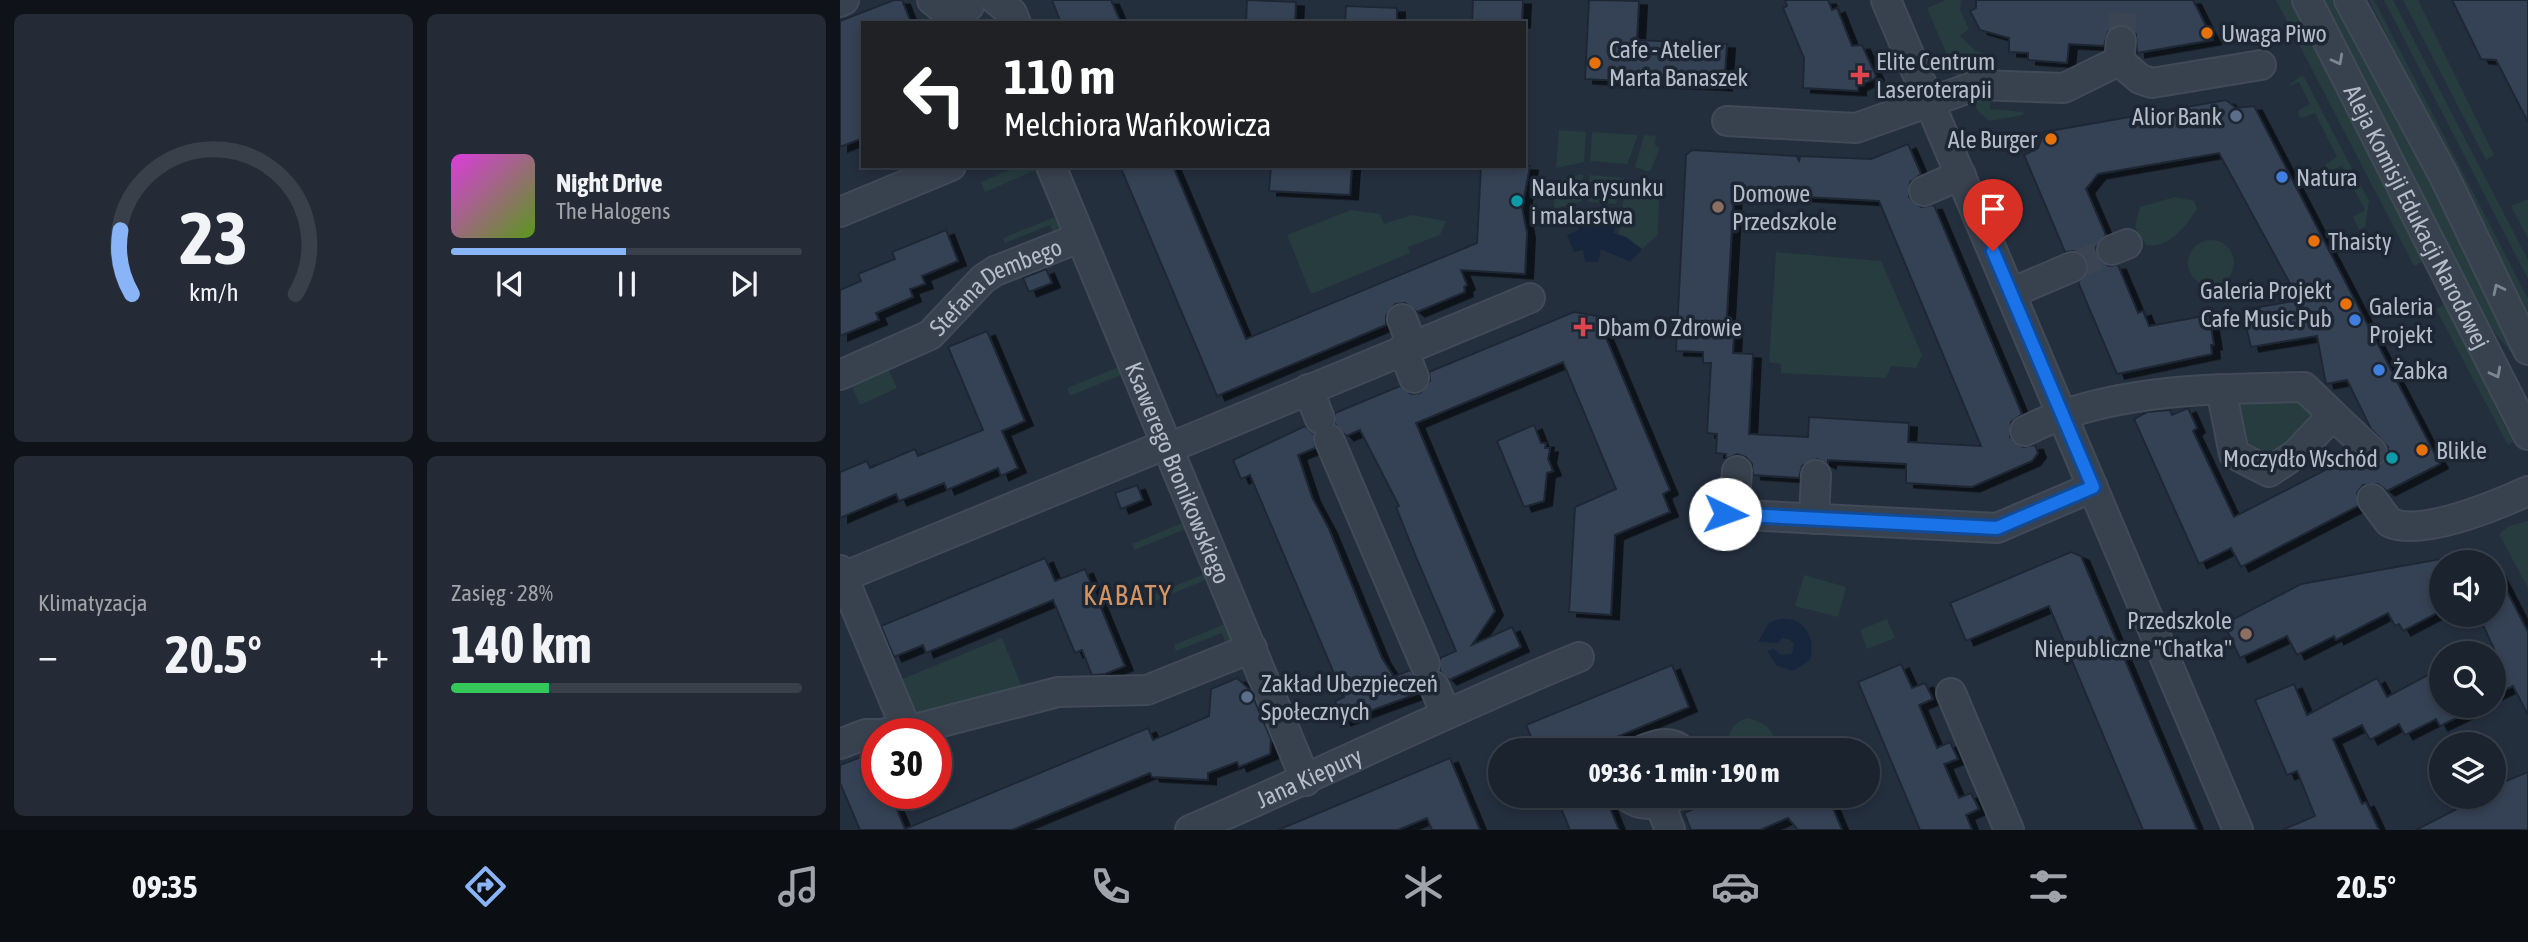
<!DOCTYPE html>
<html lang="pl">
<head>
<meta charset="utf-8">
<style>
  body { margin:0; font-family:"Asap Condensed",sans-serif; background:#242b36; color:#f1f3f6; height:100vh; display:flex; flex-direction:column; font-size:26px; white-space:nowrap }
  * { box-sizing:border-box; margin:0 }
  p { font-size:23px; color:#a0a4aa }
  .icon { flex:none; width:38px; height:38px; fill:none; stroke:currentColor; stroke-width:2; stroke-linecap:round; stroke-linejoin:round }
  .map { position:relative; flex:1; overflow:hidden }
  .panel { display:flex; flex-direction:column; gap:14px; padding:14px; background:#0f1319; width:840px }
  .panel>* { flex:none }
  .hud { position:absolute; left:21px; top:21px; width:665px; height:147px; border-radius:0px; box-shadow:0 4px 10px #0003,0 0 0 2px #39404a; background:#202124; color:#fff; overflow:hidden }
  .fabs { position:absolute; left:1589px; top:550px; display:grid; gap:14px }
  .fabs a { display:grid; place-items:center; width:77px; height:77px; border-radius:50%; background:#1b232e; box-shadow:0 4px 10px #0003,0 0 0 2px #39404a; font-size:35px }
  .speed { position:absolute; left:21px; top:718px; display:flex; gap:14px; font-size:35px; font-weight:700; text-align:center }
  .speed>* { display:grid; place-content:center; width:91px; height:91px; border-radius:50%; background:#1b232e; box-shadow:0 4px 10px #0003,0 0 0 2px #39404a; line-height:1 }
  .speed .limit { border:10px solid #d22; background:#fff; color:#111 }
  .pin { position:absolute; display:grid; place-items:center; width:60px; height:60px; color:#fff; margin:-72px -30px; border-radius:50% 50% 50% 0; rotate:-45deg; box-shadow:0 0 7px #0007 }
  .pin .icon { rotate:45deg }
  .me { position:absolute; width:77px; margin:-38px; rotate:93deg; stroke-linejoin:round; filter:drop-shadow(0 0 5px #0008) }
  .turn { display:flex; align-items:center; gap:24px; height:147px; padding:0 28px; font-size:32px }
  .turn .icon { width:91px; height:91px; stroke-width:2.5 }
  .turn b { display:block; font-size:49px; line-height:60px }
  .big { font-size:52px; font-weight:700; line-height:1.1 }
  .panel .card { flex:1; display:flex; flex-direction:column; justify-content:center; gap:10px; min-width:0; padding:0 24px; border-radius:10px; background:#242b36 }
  .panel .dial { align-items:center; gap:0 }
  .dial svg { height:182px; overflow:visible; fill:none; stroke:#39404a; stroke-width:7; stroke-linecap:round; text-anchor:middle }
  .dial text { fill:#f1f3f6; stroke:none }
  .song { display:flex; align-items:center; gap:21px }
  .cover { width:84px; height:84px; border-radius:10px; background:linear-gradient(135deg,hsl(300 70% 55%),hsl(90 70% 35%)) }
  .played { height:7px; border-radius:4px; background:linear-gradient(90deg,#8ab4f8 50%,#39404a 50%) }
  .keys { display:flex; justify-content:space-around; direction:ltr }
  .heat { display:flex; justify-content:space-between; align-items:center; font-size:38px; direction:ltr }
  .charge { height:10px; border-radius:5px; background:linear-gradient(90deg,#34c759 28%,#39404a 0) }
  .panel .tiles { flex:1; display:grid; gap:14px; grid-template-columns:repeat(2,1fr) }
  .trip { position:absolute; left:648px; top:738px; width:392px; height:70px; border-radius:35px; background:#1b232e; box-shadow:0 4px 10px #0003,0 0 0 2px #39404a; font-weight:700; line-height:70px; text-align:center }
  .tab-bar { display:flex; height:112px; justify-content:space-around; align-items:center; background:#0b0e12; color:#a0a4aa }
  .tab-bar .icon { width:49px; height:49px }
  .tab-bar .current { color:#8ab4f8 }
  .tab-bar b { font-size:32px; color:#f1f3f6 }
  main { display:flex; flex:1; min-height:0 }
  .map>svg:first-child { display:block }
  .green { fill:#263c3f }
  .water { fill:#17263c }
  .building { fill:#364354; stroke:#1f2835; stroke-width:2; fill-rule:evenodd; filter:url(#shadow) }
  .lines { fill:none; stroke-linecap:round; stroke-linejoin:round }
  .minor-tunnel { stroke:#3a4453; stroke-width:28; stroke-dasharray:28 14; stroke-linecap:butt }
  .minor-casing { stroke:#414a57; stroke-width:32 }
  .minor { stroke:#38414e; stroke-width:28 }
  .oneway { stroke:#7c8592 }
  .route-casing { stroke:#114b97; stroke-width:18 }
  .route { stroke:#1a73e8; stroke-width:12 }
  .food-dot { fill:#e8710a; stroke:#1d2633; stroke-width:2.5 }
  .health-dot { fill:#e0444e; stroke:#1d2633; stroke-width:2.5 }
  .service-dot { fill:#5c6f8a; stroke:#1d2633; stroke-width:2.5 }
  .shop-dot { fill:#3f7fe0; stroke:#1d2633; stroke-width:2.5 }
  .culture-dot { fill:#0f9aa8; stroke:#1d2633; stroke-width:2.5 }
  .education-dot { fill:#8d6e63; stroke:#1d2633; stroke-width:2.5 }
  .labels { text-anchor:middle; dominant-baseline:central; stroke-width:7; stroke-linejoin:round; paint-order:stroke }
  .poi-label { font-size:24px; fill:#b4bcc9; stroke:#1d2633; text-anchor:start }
  .street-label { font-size:24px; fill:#b4bcc9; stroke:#1d2633 }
  .quarter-label { font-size:28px; letter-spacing:2px; fill:#d59563; stroke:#1d2633 }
</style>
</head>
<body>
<main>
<section class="panel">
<div class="tiles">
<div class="card dial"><svg viewBox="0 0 100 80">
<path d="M14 69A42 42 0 1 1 86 69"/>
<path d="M14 69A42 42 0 0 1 9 41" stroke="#8ab4f8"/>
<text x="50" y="56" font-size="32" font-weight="700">23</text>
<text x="50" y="72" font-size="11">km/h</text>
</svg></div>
<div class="card">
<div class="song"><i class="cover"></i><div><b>Night Drive</b><p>The Halogens</p></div></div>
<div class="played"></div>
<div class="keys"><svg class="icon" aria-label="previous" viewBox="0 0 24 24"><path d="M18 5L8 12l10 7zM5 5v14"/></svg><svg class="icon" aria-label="pause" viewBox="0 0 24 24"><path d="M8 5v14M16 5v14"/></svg><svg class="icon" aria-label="next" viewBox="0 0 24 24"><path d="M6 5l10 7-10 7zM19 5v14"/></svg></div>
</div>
<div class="card"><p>Klimatyzacja</p>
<div class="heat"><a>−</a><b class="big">20.5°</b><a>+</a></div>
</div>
<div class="card"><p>Zasięg · 28%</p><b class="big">140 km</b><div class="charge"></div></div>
</div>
</section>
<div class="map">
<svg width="1688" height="830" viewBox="0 0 1688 830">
  <defs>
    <filter id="shadow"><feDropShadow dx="8" dy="4.5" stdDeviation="0" flood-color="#0009"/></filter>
  </defs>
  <rect width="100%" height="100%" fill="#242f3e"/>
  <g class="green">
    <path d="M1106,0h15l-1,10 9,19 -9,7 16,15 13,4 -1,9 -31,14 -30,-70z"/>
    <path d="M1436,0h16l132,261 -10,5z"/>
    <path d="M1483,0h13l102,197 76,159 -28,-34z"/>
    <path d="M1529,0h5l154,299v19z"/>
    <path d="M1544,0h9l135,260v19z"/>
    <path d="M1563,0h15l76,155 -8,5z"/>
    <path d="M1460,76l4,1 65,124 -4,26 -6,3 -6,-13 12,-7 -23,-44 -12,5 -5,-2 1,-5 11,-7 -22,-44 -13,5 -4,-3 1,-5 11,-6 -11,-22 -12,5z"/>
    <path d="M1151,93l-1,16 33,3 1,3 -35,6 -11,-10 -6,-12z"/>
    <path d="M719,130l27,2 -2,30 -28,6z"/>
    <path d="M752,132l46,3 -11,29 -37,-3z"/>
    <path d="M804,135l12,1 -1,9 5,3 -10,24 -15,-5z"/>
    <path d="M178,166l23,2 -56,24 -4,-10z"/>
    <path d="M743,174l-1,27 -28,8 1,-28z"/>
    <path d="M750,175l34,3 -8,26 -28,-2z"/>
    <path d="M791,180l21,8 -1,5 8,5 -1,36 -16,15 -24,-14 8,-26 -4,-3z"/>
    <path d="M1335,197l19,4 3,8c-11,17 -28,40 -51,36l-11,-18 5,-20z"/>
    <path d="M1688,199v40l-17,-33z"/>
    <path d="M511,210l29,4 4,10 28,-9 34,6 -6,14 -32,12 2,6 -99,41 -24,-59z"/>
    <path d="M220,215l4,15 -8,9 -6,-14 -45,18 -2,-5z"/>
    <circle cx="1371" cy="263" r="23"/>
    <path d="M936,252l105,9 41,94 -6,13 -25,-2 -5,12 -105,-5v-9l-12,-2z"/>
    <path d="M1605,304l68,138 -5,3 -72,-136z"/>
    <path d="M46,364l11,24 -37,17 -11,-25z"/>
    <path d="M283,365l3,8 -56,23 -3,-8z"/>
    <path d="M1457,391l21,22 -45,50 -29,-13 -11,-38 10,-16z"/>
    <path d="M336,509l15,18 -57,23 -2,-6 50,-21z"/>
    <path d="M1688,521v67l-29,-54 10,-8z"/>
    <path d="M369,572l3,5 -57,24 -2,-6z"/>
    <path d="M964,575l42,12 -8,30 -43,-11z"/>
    <path d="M1047,619l8,19 -28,11 -7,-19z"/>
    <path d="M390,622l7,17 -10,8 -5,-14 -46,18 -2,-6z"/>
    <path d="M162,638l22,54 -111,26 -20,-35z"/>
    <path d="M908,718c18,5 30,13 25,33h-43c-5,-15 3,-30 18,-33z"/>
  </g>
  <g class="water">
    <path d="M760,217l17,3 -4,13 13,4 16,12 -12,13 -29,-13 -3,13h-13l-2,-12 -9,2 -7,-17 12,-5 -1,-11z"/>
    <path d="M939,619c26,-3 37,19 31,41l-17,11 -16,-5 -10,-15 7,-2 7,6 11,-1 2,-10 -5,-5 -7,-1 -4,5 -20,-1 11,-19z"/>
  </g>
  <g class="building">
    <path d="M54,0h8l9,23h-48v115l-23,9v-126z"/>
    <path d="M212,0h59l10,23h-60z"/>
    <path d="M407,0l49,2 -1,21h-49z"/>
    <path d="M633,0h50l-1,23h-50z"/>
    <path d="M749,0l50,1 -2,39 90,4 -3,42 -139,-7z"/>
    <path d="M945,0h43l4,10 5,-2 15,38 10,-1 14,31 -2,3 -16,7v5l-55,-3 1,-30 -21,-50 4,-2z"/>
    <path d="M1136,0h217l20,40 -76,13 -1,-19 -14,-10 -14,7 -4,15 -35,-2 -2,19 -39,-3v-7l-19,-1v-14l-29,-8 -10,-19 6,-3z"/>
    <path d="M1612,0h76v122l-32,-62 -15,-1z"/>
    <path d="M506,6l51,2v15h-52z"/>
    <path d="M1386,100l10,8 18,-2 186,358 -53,27 -9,-7 -15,1 -6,8 1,13 -117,61 -10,-19 -32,16 -65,-145 13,-7 23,-2 2,5 16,-7 9,20 -4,3 41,86 118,-61 15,12h10l11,-11v-10l-17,-18 -24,-49 -21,4 -9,-48 -66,11 -9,-37 57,-10 -80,-147 -121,21 -12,15 20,46 -10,12 1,10 12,9 9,-1 20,48 5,-2 6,15 60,-11 5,30h-3l1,9 -95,20 -39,-92 10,-12 -1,-10 -12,-9 -10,1 -41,-97 14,-7 6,-16z"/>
    <path d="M1068,144l13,30 -11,8 -1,15 12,10 13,-2 88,209 -11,8 -1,15 13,10 12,-2 3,8 -6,8 -60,26 -66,-4v-19l-78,-4v4l-11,-5 -15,7 -3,12 -46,-3 -1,-11 -6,-7 -9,-3 -11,5v-5l-10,-1 1,-19 -10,-1 4,-70h-8v-11l-27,-1 10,-196 6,-5 105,6 2,6 1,-6 71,3zM894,193l145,8 102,245 -73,-4 1,-19 -100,-6 -1,20 -59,-3 4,-80 -20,-1 1,-20 -8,-1z"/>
    <path d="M280,166h53l73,173 231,-96 4,-77h49l-8,42 5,25 -2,41 -64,-4 6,15 -3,2 1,5 -48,20 -12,-9 -10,1 -9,12v9l-169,71z"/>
    <path d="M431,166h81l-2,29 -81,-4z"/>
    <path d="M106,230l12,31 -36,15 3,8 -15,5 3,8 -37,16 3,7 -39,16v-46l21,-9 -3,-7 37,-15 -3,-7z"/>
    <path d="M206,269l6,14 -23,9 -6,-14z"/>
    <path d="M734,312l23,4 73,174 -7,4 7,18 -55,23 -4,80 -42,-3 6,-105 41,-18 -53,-127 -147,61 79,188 -23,34 40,-18 9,20 -72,33 -9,-9v-13l16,-7 -40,-94 -20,-50 3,-1 -39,-76 -14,6 -11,-12v-11l65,-27 11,8 9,-1 10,-12 -1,-9z"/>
    <path d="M147,331l38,90 -23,10 16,37 -17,8 -3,-8 -51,22 -3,-7 -45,18 -3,-7 -56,24v-46l27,-11 3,7 45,-19 3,7 65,-26 -35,-83z"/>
    <path d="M694,425l7,18h5l-1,5h5l-2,11 5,12 -6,2 -3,28 -20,6 -27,-66z"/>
    <path d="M465,426l9,8 1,14 -17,7 14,42 17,32 53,129 12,19 16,-7 9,9v14l-76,28 -8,-20 9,-4 -94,-222 -9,4 -8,-19z"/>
    <path d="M297,485l6,15 -22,9 -6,-16z"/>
    <path d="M1231,552l10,4 116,274h-54l-94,-224 -83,35 -16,-38z"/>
    <path d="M205,558l10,23 30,-12 40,97 -20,8 -13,1 -10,-25 -7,3 -22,-53 -127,53 -3,-8 -29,12 -13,-31z"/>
    <path d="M1601,559v52l-38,20 -4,-7 -4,2 -7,-13 -52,27 -2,-4 -37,19 -10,-19 -47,22 -16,-34 77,-40z"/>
    <path d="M1654,566l34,66v83l-15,-29 -19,9v-30l6,-3 -22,-48h16z"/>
    <path d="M1061,664l11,24 13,-5 8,16 -14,6 18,43 13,-6 8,17 -14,5 15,34 12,-5 8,16 -13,6 6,15h-52l-62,-148z"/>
    <path d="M832,665l17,42 -106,44h-46l-11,-26z"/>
    <path d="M1601,668v37h42l-43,21 -4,-7 -31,16 -6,-11 -29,16 -8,-15 -29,14 29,65 4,-2 13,28h-97l33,-14 -18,-45 -10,4 -32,-75 39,-16 13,31 70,-37 10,19z"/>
    <path d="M397,678l13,12 21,49 -1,15 -31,13 -2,-5 -29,11v7l-56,-3 -2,-4 -138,57h-152l-20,-47v-18l37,-14v42h13l15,36 243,-101 5,12 56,-24 2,-27z"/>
    <path d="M610,758l30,72h-48l-5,-12 -29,12h-120z"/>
    <path d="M1688,772v58h-112l66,-34h12v-10z"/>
    <path d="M716,796h49l14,34h-49z"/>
    <path d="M884,796h104l14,34h-44l-10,-12 -28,12h-69l-7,-17z"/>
  </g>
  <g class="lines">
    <g class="minor-tunnel">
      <path d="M1281,41l3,-41"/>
      <path d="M1232,267l40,-17"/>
    </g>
    <defs>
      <g id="minor">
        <path d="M92,0l10,8 27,-2"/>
        <path d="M156,0l16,13 4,10"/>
        <path d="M1046,0l352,830"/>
        <path id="s1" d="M1467,0l221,435"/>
        <path d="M1509,0l95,176 84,174"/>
        <path d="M0,2l4,-2"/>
        <path d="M1281,41l-2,20 21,18 12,4 109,-18"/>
        <path d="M887,121l129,7 122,-43 86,3 55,-27"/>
        <path id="s2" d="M211,166l255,615"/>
        <path d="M1084,191l37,-16"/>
        <path d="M0,212l111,-46"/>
        <path d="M1272,250l15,-6"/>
        <path d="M1171,293l61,-26"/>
        <path d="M562,319l10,26"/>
        <path d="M563,349l11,29"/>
        <path id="s3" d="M0,375l90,-40 53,-56 12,-8 84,-33"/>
        <path d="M468,389l12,30"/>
        <path d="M1381,389l13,65 35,18 27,-18 37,-39 39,37"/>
        <path d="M1185,431c83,-43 187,-42 279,-44l29,28"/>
        <path d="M489,439l96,225"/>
        <path d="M329,448l361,-150"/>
        <path d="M1532,499l17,23c31,16 108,-17 139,-31"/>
        <path d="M885,514l272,14 96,-41"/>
        <path d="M894,515l3,-44"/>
        <path d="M974,519l2,-44"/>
        <path d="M0,570l67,161"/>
        <path d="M3,577l324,-133"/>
        <path d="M594,686l12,28"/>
        <path d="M1111,693l58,137"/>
        <path d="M46,733l25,-3 147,-38 89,-2 105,-42"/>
        <path d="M0,744l26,-10h11"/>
        <path d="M800,751c15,-6 30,-12 43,0"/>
        <path d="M787,796c14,12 33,9 48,0"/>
        <path d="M820,804l10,26"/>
        <path id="s4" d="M350,830c131,-56 257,-119 389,-173"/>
      </g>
    </defs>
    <use href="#minor" class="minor-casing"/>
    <use href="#minor" class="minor"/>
  </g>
  <defs><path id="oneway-chevron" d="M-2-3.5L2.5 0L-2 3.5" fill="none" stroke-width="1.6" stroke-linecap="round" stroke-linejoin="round" transform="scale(1.75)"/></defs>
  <g class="oneway">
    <use href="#oneway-chevron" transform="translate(1498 60) rotate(62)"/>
    <use href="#oneway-chevron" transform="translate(1658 289) rotate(-116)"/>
    <use href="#oneway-chevron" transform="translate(1656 373) rotate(62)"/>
  </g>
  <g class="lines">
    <defs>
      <path id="route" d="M885,514l272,14 96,-41 -100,-236"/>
    </defs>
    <use href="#route" class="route-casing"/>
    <use href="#route" class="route"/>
  </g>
  <g class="food-dot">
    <circle cx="1367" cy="33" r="7"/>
    <circle cx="755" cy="63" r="7"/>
    <circle cx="1211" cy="139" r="7"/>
    <circle cx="1474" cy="241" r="7"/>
    <circle cx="1506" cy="304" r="7"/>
    <circle cx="1582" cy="450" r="7"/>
  </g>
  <g class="health-dot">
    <path d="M1016.5 64.5h7v7h7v7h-7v7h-7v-7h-7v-7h7z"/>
    <path d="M739.5 316.5h7v7h7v7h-7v7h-7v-7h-7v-7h7z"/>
  </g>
  <g class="service-dot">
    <circle cx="1396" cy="116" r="7"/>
    <circle cx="407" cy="697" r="7"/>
  </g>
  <g class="shop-dot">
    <circle cx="1442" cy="177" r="7"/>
    <circle cx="1515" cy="320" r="7"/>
    <circle cx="1539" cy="370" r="7"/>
  </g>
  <g class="culture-dot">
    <circle cx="677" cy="201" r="7"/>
    <circle cx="1552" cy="458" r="7"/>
  </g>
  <g class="education-dot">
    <circle cx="878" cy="207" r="7"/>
    <circle cx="1406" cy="634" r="7"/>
  </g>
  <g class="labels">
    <g class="poi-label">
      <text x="1381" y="33">Uwaga Piwo</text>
      <text x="769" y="49">Cafe - Atelier<tspan x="769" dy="28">Marta Banaszek</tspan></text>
      <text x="1036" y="61">Elite Centrum<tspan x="1036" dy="28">Laseroterapii</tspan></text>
      <text x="1382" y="116" text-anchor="end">Alior Bank</text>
      <text x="1197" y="139" text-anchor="end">Ale Burger</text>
      <text x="1456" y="177">Natura</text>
      <text x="691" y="187">Nauka rysunku<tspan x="691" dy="28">i malarstwa</tspan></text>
      <text x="892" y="193">Domowe<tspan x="892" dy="28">Przedszkole</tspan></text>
      <text x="1488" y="241">Thaisty</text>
      <text x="1492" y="290" text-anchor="end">Galeria Projekt<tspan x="1492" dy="28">Cafe Music Pub</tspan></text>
      <text x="1529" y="306">Galeria<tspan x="1529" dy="28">Projekt</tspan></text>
      <text x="757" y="327">Dbam O Zdrowie</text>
      <text x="1553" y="370">Żabka</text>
      <text x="1596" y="450">Blikle</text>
      <text x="1538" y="458" text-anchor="end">Moczydło Wschód</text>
      <text x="1392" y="620" text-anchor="end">Przedszkole<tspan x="1392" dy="28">Niepubliczne "Chatka"</tspan></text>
      <text x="421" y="683">Zakład Ubezpieczeń<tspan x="421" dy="28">Społecznych</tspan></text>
    </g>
    <g class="street-label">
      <text stroke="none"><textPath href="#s1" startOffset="243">Aleja Komisji Edukacji Narodowej</textPath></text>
      <text stroke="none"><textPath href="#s3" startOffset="182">Stefana Dembego</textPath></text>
      <text stroke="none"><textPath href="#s2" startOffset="332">Ksawerego Bronikowskiego</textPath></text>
      <text stroke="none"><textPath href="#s4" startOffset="130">Jana Kiepury</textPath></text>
    </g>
    <g class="quarter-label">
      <text x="288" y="595">KABATY</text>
    </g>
  </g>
</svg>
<div class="fabs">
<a><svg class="icon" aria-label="sound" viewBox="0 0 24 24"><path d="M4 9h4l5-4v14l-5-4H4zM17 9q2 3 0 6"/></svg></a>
<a><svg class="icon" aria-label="search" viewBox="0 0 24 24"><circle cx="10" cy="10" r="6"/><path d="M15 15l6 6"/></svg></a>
<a><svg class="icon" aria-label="layers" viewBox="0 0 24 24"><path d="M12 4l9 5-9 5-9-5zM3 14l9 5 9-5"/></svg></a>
</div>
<div class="speed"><div class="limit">30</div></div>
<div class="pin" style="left:1153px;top:251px;background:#d93025"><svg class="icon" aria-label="arrive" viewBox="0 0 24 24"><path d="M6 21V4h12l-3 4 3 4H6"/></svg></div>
<svg class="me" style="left:885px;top:514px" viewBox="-20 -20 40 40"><circle r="19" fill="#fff"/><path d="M0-13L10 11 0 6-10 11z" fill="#1a73e8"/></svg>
<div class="trip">09:36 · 1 min · 190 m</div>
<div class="hud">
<div class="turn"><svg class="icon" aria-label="left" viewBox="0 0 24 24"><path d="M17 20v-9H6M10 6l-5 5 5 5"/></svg><div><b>110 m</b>Melchiora Wańkowicza</div></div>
</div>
</div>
</main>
<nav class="tab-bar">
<b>09:35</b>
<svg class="icon current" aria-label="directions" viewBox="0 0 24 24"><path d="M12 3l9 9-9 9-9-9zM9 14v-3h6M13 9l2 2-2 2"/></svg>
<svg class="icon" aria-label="music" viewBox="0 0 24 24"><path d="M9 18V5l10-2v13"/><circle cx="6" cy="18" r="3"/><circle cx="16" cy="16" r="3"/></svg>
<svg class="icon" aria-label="phone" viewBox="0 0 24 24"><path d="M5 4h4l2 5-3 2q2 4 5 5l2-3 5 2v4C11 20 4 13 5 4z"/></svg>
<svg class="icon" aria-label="climate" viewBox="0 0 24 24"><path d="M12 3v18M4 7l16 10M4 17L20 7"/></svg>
<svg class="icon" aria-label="car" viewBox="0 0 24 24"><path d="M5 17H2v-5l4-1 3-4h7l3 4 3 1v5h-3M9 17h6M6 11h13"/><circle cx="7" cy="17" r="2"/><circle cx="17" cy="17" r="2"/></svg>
<svg class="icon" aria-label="filters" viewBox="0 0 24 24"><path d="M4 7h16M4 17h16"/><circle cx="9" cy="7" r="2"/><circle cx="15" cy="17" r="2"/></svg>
<b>20.5°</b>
</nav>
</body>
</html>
